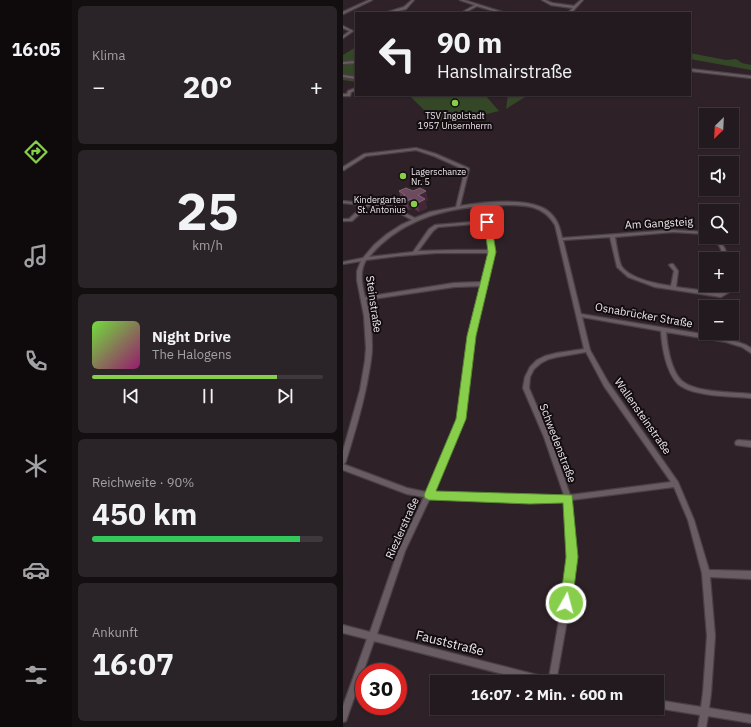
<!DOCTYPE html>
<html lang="de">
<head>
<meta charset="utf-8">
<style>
  body { margin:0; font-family:"IBM Plex Sans",sans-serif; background:#2a2327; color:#f1f3f6; height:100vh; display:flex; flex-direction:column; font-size:15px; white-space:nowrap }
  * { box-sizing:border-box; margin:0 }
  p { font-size:13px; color:#a2a1a4 }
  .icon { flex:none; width:22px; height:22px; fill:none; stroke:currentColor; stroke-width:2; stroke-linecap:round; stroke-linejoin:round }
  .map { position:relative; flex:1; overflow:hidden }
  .sheet { display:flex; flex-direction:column; gap:6px; padding:6px; background:#130e10; width:271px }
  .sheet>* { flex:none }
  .hud { position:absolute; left:12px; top:12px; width:336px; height:84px; border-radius:0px; box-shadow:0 1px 3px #0004,0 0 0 1px #3f383c; background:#221a1e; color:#f1f3f6; overflow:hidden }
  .needle { width:26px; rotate:204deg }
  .controls { position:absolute; left:356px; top:108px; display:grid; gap:8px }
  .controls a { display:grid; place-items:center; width:40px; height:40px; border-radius:0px; background:#221a1e; box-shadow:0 1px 3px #0004,0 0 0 1px #3f383c; font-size:20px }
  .speed { position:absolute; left:12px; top:663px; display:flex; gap:8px; font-size:20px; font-weight:700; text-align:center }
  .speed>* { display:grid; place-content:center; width:52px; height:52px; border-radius:50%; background:#221a1e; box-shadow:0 1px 3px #0004,0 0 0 1px #3f383c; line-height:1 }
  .speed .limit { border:6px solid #d22; background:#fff; color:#111 }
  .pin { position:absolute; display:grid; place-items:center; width:34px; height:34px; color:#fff; margin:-17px; border-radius:8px; box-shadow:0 2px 6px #0006 }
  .me { position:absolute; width:44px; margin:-22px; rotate:7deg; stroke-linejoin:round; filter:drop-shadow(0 0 3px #0008) }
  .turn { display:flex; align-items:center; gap:14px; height:84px; padding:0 16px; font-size:18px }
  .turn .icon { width:52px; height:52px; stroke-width:2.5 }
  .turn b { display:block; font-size:28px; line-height:34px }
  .big { font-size:30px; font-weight:700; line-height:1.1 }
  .sheet .card { flex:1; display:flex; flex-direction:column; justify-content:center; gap:6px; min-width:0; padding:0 14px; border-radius:6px; background:#2a2327 }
  .sheet .dial { align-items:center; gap:0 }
  .dial b { font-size:52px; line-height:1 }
  .song { display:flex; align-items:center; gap:12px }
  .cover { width:48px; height:48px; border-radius:6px; background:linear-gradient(135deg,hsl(100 70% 55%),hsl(320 70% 35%)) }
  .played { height:4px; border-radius:2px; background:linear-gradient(90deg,#87cf4a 80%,#3f383c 80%) }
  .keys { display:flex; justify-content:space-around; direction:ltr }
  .heat { display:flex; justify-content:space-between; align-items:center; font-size:22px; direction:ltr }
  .charge { height:6px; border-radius:3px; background:linear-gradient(90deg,#34c759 90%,#3f383c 0) }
  .trip { position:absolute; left:87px; top:675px; width:234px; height:40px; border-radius:0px; background:#221a1e; box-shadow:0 1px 3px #0004,0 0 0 1px #3f383c; font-weight:700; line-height:40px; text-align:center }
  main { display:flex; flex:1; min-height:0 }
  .menu { display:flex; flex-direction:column; width:72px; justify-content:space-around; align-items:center; background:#0e0a0c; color:#a2a1a4 }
  .menu .icon { width:28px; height:28px }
  .menu .selected { color:#87cf4a }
  .menu b { font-size:18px; color:#f1f3f6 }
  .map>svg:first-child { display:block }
  .green { fill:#344726 }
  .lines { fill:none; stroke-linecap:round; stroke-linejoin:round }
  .minor-casing { stroke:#4a4145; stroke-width:2.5 }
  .minor { fill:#6a5c63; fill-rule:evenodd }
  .wall { fill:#5d384d }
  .shaded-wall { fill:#442737 }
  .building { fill:#6d4b5e; stroke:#816374 }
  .route { fill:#87cf4a; stroke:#588730 }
  .poi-dot { fill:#87cf4a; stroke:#130d10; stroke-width:1.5 }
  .labels { text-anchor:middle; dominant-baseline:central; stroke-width:4; stroke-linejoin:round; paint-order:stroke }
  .far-poi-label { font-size:9px; fill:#efe7eb; stroke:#130d10 }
  .street-label { font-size:11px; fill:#efe7eb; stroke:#130d10 }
  .near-street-label { font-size:13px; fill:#efe7eb; stroke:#130d10 }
</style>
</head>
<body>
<main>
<nav class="menu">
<b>16:05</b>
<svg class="icon selected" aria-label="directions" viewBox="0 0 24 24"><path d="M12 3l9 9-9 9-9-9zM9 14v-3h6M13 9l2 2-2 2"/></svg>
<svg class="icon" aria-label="music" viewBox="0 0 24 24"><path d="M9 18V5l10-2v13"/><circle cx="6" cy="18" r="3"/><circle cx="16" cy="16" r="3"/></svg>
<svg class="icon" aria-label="phone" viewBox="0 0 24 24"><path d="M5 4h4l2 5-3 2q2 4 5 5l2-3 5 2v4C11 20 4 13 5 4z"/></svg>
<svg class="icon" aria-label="climate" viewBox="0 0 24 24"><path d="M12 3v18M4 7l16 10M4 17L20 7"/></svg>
<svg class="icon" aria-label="car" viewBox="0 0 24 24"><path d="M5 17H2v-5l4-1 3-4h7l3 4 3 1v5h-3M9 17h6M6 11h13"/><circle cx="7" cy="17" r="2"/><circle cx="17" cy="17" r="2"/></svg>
<svg class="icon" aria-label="filters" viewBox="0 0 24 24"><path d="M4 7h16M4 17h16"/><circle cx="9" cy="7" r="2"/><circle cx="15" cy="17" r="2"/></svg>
</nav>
<section class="sheet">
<div class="card"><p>Klima</p>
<div class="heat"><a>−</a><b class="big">20°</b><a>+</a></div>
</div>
<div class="card dial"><b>25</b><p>km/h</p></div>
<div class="card">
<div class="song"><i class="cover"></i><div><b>Night Drive</b><p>The Halogens</p></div></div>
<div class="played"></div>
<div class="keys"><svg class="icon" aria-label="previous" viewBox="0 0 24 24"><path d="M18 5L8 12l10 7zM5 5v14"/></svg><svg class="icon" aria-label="pause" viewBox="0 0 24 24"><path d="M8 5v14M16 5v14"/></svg><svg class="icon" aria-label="next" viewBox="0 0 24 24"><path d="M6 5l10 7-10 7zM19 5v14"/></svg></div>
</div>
<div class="card"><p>Reichweite · 90%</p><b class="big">450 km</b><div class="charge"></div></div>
<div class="card"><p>Ankunft</p><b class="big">16:07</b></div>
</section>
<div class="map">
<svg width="408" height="727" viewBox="0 0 408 727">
  <rect width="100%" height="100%" fill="#2e2228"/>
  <g class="green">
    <path d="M13,47v35l-13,-2v-25z"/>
    <path d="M347,53l36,7 10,-1 6,4 9,2v5l-61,-11z"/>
    <path d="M66,95h76l14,16 -59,15z"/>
    <path d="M165,95h20l-22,14z"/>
  </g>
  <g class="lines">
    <defs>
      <g id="minor">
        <path d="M26,0h3l-29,14v-2z"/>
        <path d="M69,0h2l-8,9 -17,4h-4l19,-6z"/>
        <path d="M117,0h4l41,13h-4l-24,-7 -13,7h-3l14,-8z"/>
        <path d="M199,0h3l7,3 22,3 7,-6h2l-12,13h-3l5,-5 -22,-3z"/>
        <path d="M0,26l10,5 -10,7v-2l7,-5 -7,-3z"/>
        <path d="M13,61v2l-13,1v-2z"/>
        <path d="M347,69l61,7v2l-61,-7z"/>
        <path d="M0,75l13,2v2l-13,-2z"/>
        <path d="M13,88v2l-5,2 -1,4h-7v-2h4l1,-3z"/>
        <path d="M73,148l20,6 32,14 1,1 -9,37c22,-4 70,-9 88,5 9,7 12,16 14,27l111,-8 33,2v2l-33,-2 -58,5c1,6 4,26 7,30 9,12 35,17 49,19l3,-15 -5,-6 2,-1h2l5,7 -2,16 44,6 9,-4v-4h3v-17l2,2 -1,20 -12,7 -66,-10 -27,-10 -11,-10 -7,-30 -47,3 18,74 145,24 20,7 5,3v5l-9,-6 -16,-5 -60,-10c1,14 5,39 16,49 14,12 51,11 69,13v4c-19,-2 -58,-1 -73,-14 -12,-12 -16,-37 -17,-53l-79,-14 8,33 18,32 70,100 16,38 15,50 42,1v8l-41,-2 5,59 -4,57 -2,15 42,7v8l-43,-7 -2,11h-8l2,-12 -43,-7v-8l44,7 2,-14 4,-57 -5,-63 -14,-53 -14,-33 -103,13 5,57 -6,46 -14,79h-22l-160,-41 -27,77 -1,3 -3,1v-16l24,-67 -24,-6v-8l27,7 28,-81 26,-54 -17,-3 -64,-24v-6l64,24 19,4 23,-49 9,-24 10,-83 13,-50 -27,1 -88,13c4,15 6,31 6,46 0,13 -3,25 -5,37 -5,26 -13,52 -21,78l-1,2 -2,1v-13l17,-61 5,-29 1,-13 -2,-32 -7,-36v-9l4,-10 -18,3v-2l20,-4 11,-13 13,-11 14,-9 11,-5 -22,-12 -22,-2 -16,15h-9v-2h6l15,-14 -21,-2v-2l48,5 24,12 15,-6 26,-5 9,-37 -31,-14 -18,-6 -50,6 -22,14h-1v-3l21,-13zM162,205c21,0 38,0 50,20l29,124 -27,4 -12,3 -8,4 -7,7 -5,10 -2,11 21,49 20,58 -34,1 -98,-4 23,-49 9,-24 10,-83 20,-84 -7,-46zM140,206l2,15 -50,4 -6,4 -16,23 -44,5c29,-35 71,-48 114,-51zM143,223l3,27h-34l-37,1 15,-20 5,-4zM93,253h53l-7,29 -28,1 -89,14c-3,-13 -6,-25 1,-37l32,-4zM243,352l18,34 67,96 -101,13 -20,-58 -21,-49 1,-11 4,-8 7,-6 8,-4 8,-2zM87,498l100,4 35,-1 3,56 -6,46 -13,75 -172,-44 28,-83z"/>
        <path d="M369,237h4l8,10 5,12h-4l-5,-12z"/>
        <path d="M395,440l13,1v6l-15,-2 -1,-2 1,-2z"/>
      </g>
    </defs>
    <use href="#minor" class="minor-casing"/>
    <use href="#minor" class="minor"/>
  </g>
  <path class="wall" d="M56,191h14l15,9 -3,1 2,7 -8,4 -6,-4 -4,2 -6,-4 -1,-5 -1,-1z"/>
  <g class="shaded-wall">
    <path d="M83,191l2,9 -3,1 2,7 -8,4 -1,-9v-8z"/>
    <path d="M68,199l2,9 -4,2 -2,-9z"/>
  </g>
  <path class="building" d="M63,188l7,3 7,-3 6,3 -8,4 7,4 -7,4 -7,-4 -4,2 -6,-3 4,-3 -6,-4z"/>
  <path class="route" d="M144,220l4,2 5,30 -20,84 -10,83 -30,72 136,4 6,62 -6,46 -1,5 -5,1 -4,-1 -2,-5 6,-46 -3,-54 -33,1 -101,-4 -4,-2 -1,-3 32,-76 11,-83 21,-84 -4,-30z"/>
  <g class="poi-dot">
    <circle cx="112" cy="103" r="4"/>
    <circle cx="60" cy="176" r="4"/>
    <circle cx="71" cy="204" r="4"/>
  </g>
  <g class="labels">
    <g class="far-poi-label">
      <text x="112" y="115">TSV Ingolstadt<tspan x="112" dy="10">1957 Unsernherrn</tspan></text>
      <text x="68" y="171" text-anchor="start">Lagerschanze<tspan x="68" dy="10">Nr. 5</tspan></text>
      <text x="63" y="199" text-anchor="end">Kindergarten<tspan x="63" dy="10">St. Antonius</tspan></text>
    </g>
    <g class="street-label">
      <text transform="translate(316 223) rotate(-3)">Am Gangsteig</text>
      <text transform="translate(31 304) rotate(82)">Steinstraße</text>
      <text transform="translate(301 315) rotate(10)">Osnabrücker Straße</text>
      <text transform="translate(300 416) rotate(55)">Wallensteinstraße</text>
      <text transform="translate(215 443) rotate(69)">Schwedenstraße</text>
      <text transform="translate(59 528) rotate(-66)">Riezlerstraße</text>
    </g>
    <g class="near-street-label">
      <text transform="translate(107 643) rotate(14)">Fauststraße</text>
    </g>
  </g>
</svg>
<div class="controls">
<a><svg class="needle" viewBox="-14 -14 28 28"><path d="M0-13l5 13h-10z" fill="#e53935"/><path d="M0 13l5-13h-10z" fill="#a2a1a4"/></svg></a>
<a><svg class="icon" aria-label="sound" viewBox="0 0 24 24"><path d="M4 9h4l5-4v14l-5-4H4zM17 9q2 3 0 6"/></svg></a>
<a><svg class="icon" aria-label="search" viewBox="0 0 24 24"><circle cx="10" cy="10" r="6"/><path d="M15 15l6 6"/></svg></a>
<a>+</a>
<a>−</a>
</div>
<div class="speed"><div class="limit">30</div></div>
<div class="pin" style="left:144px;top:222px;background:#d93025"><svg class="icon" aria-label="arrive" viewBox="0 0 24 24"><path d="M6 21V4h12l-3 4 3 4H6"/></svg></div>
<svg class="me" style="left:223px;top:603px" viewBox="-20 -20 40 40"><circle r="17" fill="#87cf4a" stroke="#fff" stroke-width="3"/><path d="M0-11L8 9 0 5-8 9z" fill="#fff"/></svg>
<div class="trip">16:07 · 2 Min. · 600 m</div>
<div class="hud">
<div class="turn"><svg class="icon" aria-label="left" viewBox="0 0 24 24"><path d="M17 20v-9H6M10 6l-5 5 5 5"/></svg><div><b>90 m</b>Hanslmairstraße</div></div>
</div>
</div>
</main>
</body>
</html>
